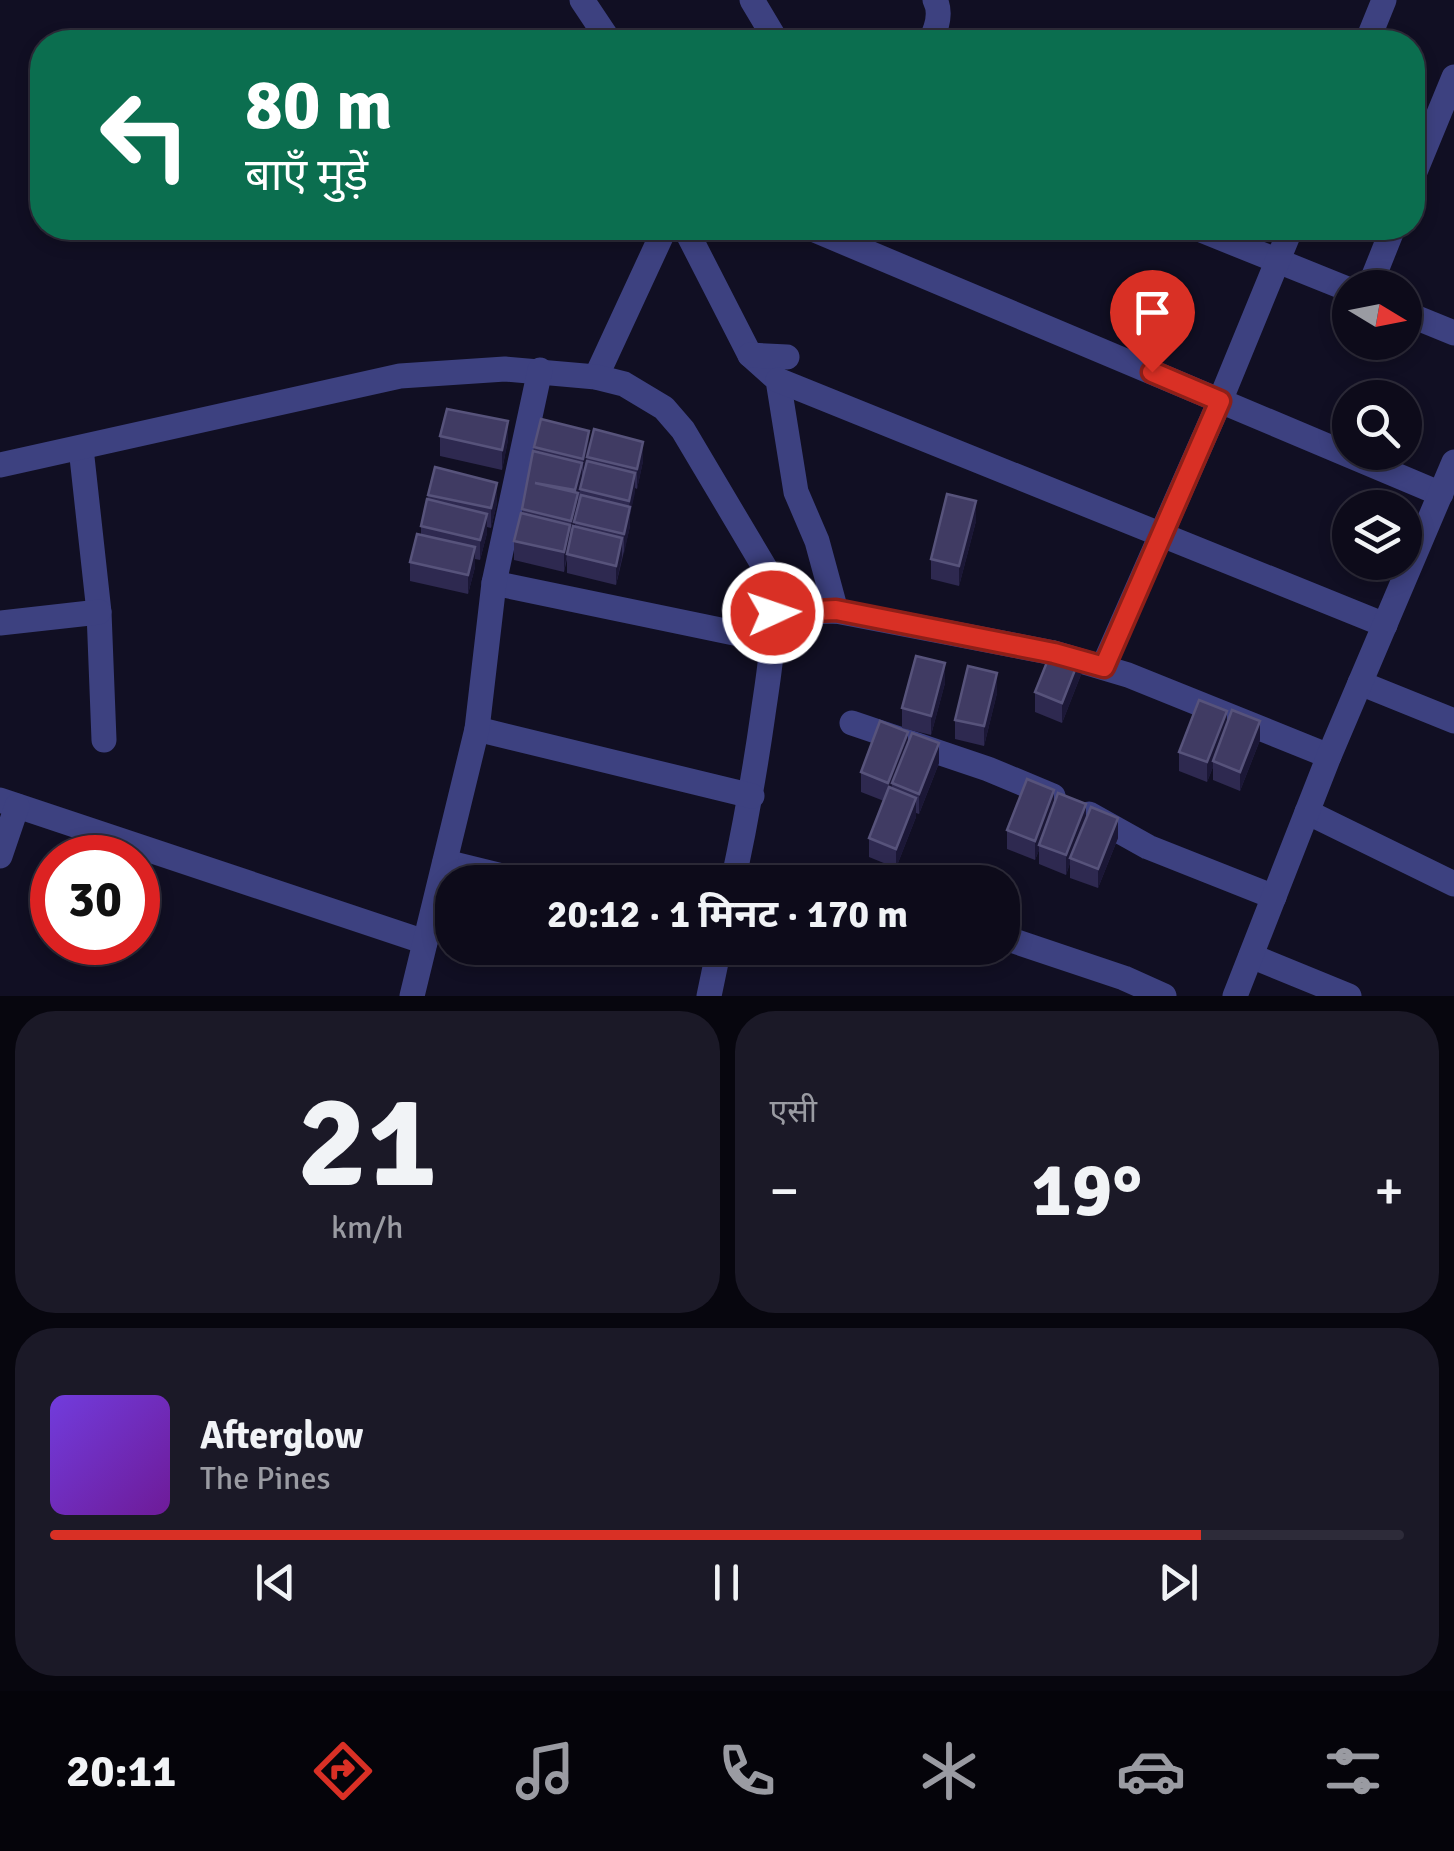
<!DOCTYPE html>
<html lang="hi">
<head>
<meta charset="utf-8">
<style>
  body { margin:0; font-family:Signika,"Noto Sans Devanagari",sans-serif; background:#1b1927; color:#f1f3f6; height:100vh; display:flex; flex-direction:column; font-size:38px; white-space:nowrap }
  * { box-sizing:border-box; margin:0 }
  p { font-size:32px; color:#9a9ba2 }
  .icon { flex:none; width:55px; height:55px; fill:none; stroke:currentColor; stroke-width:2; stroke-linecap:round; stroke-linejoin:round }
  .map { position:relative; height:996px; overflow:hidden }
  .drawer { display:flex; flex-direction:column; gap:15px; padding:15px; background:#07060e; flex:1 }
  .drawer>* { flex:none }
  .guide { position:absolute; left:30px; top:30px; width:1395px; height:210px; border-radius:40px; box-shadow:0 5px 15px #0003,0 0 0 2px #2d2b39; background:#0b6e4f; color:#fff; overflow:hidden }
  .needle { width:65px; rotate:100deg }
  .controls { position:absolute; left:1332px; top:270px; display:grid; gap:20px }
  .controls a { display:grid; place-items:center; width:90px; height:90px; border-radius:50%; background:#0d0b1a; box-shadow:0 5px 15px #0003,0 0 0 2px #2d2b39; font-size:50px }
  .speed { position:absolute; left:30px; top:835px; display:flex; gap:20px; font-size:50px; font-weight:700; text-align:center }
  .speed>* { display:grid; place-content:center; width:130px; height:130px; border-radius:50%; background:#0d0b1a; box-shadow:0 5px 15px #0003,0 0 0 2px #2d2b39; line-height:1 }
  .speed .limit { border:15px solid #d22; background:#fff; color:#111 }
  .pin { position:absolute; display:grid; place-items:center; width:85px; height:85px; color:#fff; margin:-102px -42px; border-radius:50% 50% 50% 0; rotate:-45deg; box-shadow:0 0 10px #0007 }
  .pin .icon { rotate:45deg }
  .me { position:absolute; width:110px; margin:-55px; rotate:87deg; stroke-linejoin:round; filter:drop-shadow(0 0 8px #0008) }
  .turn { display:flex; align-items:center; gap:35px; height:210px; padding:0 50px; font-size:45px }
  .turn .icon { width:130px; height:130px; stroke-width:2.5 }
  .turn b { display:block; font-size:70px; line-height:85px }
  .big { font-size:75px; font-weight:700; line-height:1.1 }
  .drawer .card { flex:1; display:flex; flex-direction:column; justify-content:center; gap:15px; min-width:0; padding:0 35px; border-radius:40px; background:#1b1927 }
  .drawer .dial { align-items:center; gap:0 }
  .dial b { font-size:130px; line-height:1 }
  .song { display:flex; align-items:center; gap:30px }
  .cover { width:120px; height:120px; border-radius:15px; background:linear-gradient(135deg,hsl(260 70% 55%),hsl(280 70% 35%)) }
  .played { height:10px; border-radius:5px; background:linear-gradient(90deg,#d93025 85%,#2d2b39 85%) }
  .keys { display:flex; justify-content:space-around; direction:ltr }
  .heat { display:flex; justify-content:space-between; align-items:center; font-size:55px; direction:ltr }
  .drawer .tiles { flex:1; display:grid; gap:15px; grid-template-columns:1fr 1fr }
  .card:last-child { grid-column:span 2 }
  .trip { position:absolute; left:435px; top:865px; width:585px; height:100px; border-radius:40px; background:#0d0b1a; box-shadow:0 5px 15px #0003,0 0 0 2px #2d2b39; font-weight:700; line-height:100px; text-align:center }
  .menu { display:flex; height:160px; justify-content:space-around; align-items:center; background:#05040a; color:#9a9ba2 }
  .menu .icon { width:70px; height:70px }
  .menu .selected { color:#d93025 }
  .menu b { font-size:45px; color:#f1f3f6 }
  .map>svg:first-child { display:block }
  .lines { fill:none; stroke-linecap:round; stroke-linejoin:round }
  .street { stroke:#3d4180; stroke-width:25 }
  .wall { fill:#2e2950 }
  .shaded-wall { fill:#1b1736 }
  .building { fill:#403b63; stroke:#57537b; stroke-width:2.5 }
  .route-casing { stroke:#8d1f18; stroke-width:25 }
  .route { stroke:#d93025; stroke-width:18 }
</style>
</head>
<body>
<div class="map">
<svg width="1454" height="996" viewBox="0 0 1454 996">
  <rect width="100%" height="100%" fill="#110f23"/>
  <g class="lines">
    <g class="street">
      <path d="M582,0l28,42"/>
      <path d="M752,0l25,42"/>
      <path d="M930,42c6,-12 12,-29 5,-42"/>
      <path d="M1367,42l17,-42"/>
      <path d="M1412,179l42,-102"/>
      <path d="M685,228l65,127 28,25 18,112 21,49 19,70"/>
      <path d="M810,228l631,266"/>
      <path d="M1196,228l154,62"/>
      <path d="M1369,288l24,-60"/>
      <path d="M1405,313l49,20"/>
      <path d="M750,355l37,2"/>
      <path d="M596,377l69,-149"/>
      <path d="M778,380l607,245"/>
      <path d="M81,448l18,164 5,128"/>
      <path d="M0,465l400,-89 105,-7 91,8 28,7 40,24 19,22 82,138c15,49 5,97 -2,146 -8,57 -18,112 -30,168"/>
      <path d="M494,583l279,58"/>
      <path d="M773,613l63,-2 218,42 74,22 201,81"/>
      <path d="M0,623l99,-11"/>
      <path d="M1103,667l117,-266 71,-173"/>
      <path d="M1360,683l94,38"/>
      <path d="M852,723l136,46 65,27"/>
      <path d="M477,729l275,67"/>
      <path d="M0,800l425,142"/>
      <path d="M1307,812l147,72"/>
      <path d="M1089,814l59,33 126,50"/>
      <path d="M0,856l17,-50"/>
      <path d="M445,862l82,20"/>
      <path d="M833,880l7,2"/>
      <path d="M1002,937l122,41 40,18"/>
      <path d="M1251,956l98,40"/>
      <path d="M412,996l65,-267 17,-146 46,-213"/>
      <path d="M709,996l10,-48"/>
      <path d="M1235,996l94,-240 125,-294"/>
    </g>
  </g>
  <g class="wall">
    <path d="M440,436l68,4 -6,30 -62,-14z"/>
    <path d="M534,447l55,3 54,11 -6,28 -2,-1 -5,27v11l-14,59 -49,-12v-14l-3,13 -50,-12v-19l8,-28z"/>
    <path d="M428,495l69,8 -6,25 -4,-1v6l-7,27 -5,-1v8l-7,27 -58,-13v-19l11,-27v-9z"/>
    <path d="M976,521l-17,65 -28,-7v-20z"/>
    <path d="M1082,672l-20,51 -27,-11v-20z"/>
    <path d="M945,683l-14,52 -29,-7v-20z"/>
    <path d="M997,693l-13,53 -29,-7v-19z"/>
    <path d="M1227,724l33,16 -20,51 -27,-11v-13l-6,15 -28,-11v-19z"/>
    <path d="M908,742l31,21 -20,51 -3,-1v4l-20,51 -27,-11v-19l15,-37 -23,-9v-20z"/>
    <path d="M1054,804l64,34 -20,50 -28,-10v-15l-4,12 -27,-11v-14l-4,10 -28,-11v-19z"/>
  </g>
  <g class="shaded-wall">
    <path d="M508,421v19l-6,30v-20z"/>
    <path d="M589,431v20l-6,27v-19z"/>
    <path d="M643,442v19l-6,28v-20z"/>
    <path d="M582,463v19l-4,16v15l-7,27v-19l4,-16v-15z"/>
    <path d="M635,473v20l-5,22v11l-6,28v-20z"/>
    <path d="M497,483v20l-6,25v-20z"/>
    <path d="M976,501v20l-17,65v-20z"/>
    <path d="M487,514v19l-7,27v-20z"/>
    <path d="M570,525v19l-3,10 -3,18v-20z"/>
    <path d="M622,538v19l-6,28v-19z"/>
    <path d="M475,547v20l-7,27v-19z"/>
    <path d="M1082,652v20l-20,51v-20z"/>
    <path d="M945,663v20l-14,52v-19z"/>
    <path d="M997,673v20l-13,53v-20z"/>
    <path d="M1227,711v20l-14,30v6l-6,15v-20z"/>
    <path d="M1260,721v19l-20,51v-19z"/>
    <path d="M908,732v20l-16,31v10l-4,10v-20z"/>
    <path d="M939,743v20l-20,51v-20z"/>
    <path d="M1054,790v19l-15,36v5l-4,10v-19z"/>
    <path d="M916,798v19l-20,51v-19z"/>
    <path d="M1086,804v20l-16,34v5l-4,12v-20z"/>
    <path d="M1118,818v20l-20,50v-19z"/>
  </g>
  <g class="building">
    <path d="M447,409l61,12 -6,29 -62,-14z"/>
    <path d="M541,419l48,12 -6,28 -49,-12z"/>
    <path d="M594,429l49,13 -6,27 -50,-12z"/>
    <path d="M533,451l49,12 -7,27 -40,-7 43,10 -7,28 -49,-12z"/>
    <path d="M587,461l48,12 -6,28 -49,-12z"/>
    <path d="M435,467l62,16 -6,25 -63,-13z"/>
    <path d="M947,494l29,7 -17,65 -28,-7z"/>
    <path d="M581,495l49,12 -6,27 -50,-12z"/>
    <path d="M427,499l60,15 -7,26 -59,-14z"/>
    <path d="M521,513l49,12 -6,27 -50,-11z"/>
    <path d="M573,526l49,12 -6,28 -49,-12z"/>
    <path d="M417,534l58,13 -7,28 -58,-13z"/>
    <path d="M1055,642l27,10 -20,51 -27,-11z"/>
    <path d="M916,656l29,7 -14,53 -29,-8z"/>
    <path d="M968,666l29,7 -13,53 -29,-6z"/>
    <path d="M1199,700l28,11 -20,51 -28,-10z"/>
    <path d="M1232,710l28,11 -20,51 -27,-11z"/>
    <path d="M880,721l28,11 -20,51 -27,-11z"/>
    <path d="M912,733l27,10 -20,51 -27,-11z"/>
    <path d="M1027,779l27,11 -19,51 -28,-11z"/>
    <path d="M889,787l27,11 -20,51 -27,-11z"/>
    <path d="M1058,793l28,11 -20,51 -27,-10z"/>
    <path d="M1091,807l27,11 -20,51 -28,-11z"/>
  </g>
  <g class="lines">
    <defs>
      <path id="route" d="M773,613l63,-3 218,43 50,14 116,-266 -68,-29"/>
    </defs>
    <use href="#route" class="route-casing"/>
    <use href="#route" class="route"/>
  </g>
</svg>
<div class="controls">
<a><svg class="needle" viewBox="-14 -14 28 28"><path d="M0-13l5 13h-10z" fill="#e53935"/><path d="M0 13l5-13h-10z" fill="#9a9ba2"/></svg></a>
<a><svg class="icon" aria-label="search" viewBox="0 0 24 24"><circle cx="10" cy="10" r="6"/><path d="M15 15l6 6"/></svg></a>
<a><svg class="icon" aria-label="layers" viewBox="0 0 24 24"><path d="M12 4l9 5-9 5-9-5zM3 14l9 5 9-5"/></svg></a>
</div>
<div class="speed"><div class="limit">30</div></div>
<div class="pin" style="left:1152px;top:372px;background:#d93025"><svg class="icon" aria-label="arrive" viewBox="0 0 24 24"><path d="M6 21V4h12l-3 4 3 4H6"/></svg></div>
<svg class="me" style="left:773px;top:613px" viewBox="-20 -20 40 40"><circle r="17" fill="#d93025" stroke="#fff" stroke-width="3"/><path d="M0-11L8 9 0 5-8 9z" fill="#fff"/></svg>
<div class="trip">20:12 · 1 मिनट · 170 m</div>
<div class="guide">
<div class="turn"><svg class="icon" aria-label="left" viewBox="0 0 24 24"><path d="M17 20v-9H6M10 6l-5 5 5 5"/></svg><div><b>80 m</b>बाएँ मुड़ें</div></div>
</div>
</div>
<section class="drawer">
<div class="tiles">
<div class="card dial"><b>21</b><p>km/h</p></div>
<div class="card"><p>एसी</p>
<div class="heat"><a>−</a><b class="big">19°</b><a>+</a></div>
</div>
<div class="card">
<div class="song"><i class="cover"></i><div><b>Afterglow</b><p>The Pines</p></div></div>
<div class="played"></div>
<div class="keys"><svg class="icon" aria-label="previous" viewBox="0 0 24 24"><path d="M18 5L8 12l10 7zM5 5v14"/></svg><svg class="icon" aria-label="pause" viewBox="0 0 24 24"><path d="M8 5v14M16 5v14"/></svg><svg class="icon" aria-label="next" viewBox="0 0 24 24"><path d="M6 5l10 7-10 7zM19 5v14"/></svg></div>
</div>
</div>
</section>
<nav class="menu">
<b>20:11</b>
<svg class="icon selected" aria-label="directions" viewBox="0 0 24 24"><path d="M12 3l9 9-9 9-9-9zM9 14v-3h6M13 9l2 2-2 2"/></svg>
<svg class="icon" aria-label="music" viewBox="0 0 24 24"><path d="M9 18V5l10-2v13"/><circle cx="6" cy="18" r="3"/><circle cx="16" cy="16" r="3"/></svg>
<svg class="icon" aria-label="phone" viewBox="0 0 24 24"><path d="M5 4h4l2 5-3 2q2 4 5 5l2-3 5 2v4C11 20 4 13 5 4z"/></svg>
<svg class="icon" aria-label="climate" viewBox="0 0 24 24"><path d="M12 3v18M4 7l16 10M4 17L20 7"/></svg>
<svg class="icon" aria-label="car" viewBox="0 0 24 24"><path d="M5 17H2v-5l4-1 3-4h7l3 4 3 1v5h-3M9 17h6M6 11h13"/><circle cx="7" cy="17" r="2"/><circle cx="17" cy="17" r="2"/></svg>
<svg class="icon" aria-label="filters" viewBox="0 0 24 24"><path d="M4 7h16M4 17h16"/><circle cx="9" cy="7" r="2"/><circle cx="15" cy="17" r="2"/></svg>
</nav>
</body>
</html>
